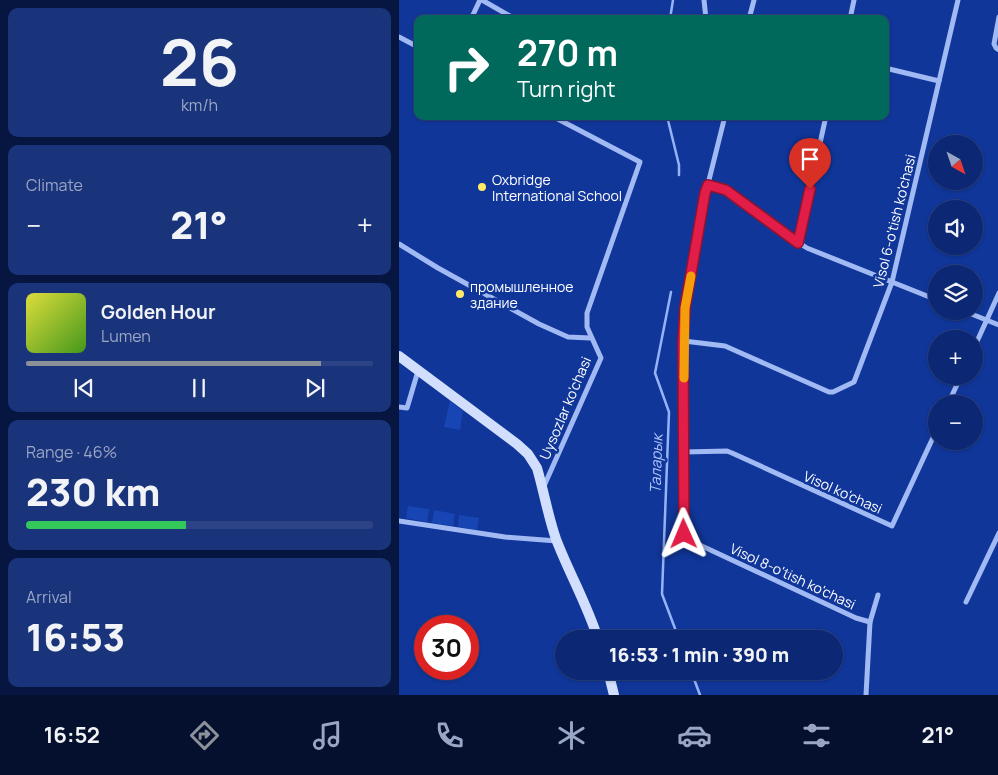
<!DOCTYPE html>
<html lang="en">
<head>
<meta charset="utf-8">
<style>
  body { margin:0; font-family:Manrope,sans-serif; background:#1a347c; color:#f1f3f6; height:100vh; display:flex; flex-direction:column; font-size:19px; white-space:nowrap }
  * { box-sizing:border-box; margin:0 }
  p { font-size:16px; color:#9aa6c5 }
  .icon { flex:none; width:28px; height:28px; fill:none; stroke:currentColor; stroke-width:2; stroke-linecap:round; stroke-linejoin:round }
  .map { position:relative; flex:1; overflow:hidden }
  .sheet { display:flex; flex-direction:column; gap:8px; padding:8px; background:#071640; width:399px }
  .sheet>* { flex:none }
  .hud { position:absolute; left:15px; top:15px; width:475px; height:105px; border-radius:10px; box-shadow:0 1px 4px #0004,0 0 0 1px #2c4486; background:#00695c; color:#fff; overflow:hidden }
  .needle { width:32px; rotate:140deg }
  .fabs { position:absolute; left:529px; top:135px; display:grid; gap:10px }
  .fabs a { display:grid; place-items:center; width:55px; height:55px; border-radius:50%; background:#0c2874; box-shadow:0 1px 4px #0004,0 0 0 1px #2c4486; font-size:25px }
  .speed { position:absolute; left:15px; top:615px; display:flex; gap:10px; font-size:25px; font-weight:700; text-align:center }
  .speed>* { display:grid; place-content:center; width:65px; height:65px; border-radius:50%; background:#0c2874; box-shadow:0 1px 4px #0004,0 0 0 1px #2c4486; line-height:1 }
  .speed .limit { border:8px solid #d22; background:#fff; color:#111 }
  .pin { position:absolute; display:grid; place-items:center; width:42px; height:42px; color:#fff; margin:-51px -21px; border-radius:50% 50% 50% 0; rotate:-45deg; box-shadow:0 0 5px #0007 }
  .pin .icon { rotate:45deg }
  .me { position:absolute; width:55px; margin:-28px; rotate:359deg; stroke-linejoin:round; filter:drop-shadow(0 0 4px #0008) }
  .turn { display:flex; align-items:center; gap:18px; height:105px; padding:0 20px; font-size:22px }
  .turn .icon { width:65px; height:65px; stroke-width:2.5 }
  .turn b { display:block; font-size:35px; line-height:42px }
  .big { font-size:38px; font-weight:800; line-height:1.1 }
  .sheet .widget { flex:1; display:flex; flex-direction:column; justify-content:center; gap:8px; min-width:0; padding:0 18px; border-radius:10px; background:#1a347c }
  .sheet .dial { align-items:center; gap:0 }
  .dial b { font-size:65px; line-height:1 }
  .song { display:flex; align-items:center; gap:15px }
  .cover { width:60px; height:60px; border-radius:8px; background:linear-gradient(135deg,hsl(60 70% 55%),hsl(100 70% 35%)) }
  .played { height:5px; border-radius:2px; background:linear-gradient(90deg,#8c9099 85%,#2c4486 85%) }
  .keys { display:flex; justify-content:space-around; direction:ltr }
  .heat { display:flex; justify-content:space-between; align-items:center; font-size:28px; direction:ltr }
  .charge { height:8px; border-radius:4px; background:linear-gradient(90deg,#34c759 46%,#2c4486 0) }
  .trip { position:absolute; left:156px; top:630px; width:288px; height:50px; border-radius:25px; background:#0c2874; box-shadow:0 1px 4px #0004,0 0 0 1px #2c4486; font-weight:800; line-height:50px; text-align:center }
  .menu { display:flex; height:80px; justify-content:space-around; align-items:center; background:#05102e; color:#9aa6c5 }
  .menu .icon { width:35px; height:35px }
  .menu .on { color:#8c9099 }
  .menu b { font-size:22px; color:#f1f3f6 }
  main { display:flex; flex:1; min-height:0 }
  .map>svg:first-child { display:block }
  .green { fill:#1845b4 }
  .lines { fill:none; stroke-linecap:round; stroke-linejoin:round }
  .stream { stroke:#94b3f8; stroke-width:2.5 }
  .street { stroke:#a2baf4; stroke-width:5 }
  .secondary { stroke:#d2defd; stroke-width:10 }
  .route-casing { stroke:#92132f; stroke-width:12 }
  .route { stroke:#e11d48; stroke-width:9 }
  .slow { stroke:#f59e0b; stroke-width:9 }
  .poi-dot { fill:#ffeb66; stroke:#10369a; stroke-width:2 }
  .labels { text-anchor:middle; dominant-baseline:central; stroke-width:5; stroke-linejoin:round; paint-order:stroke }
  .poi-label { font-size:14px; fill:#fff; stroke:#10369a; text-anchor:start }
  .street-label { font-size:14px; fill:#fff; stroke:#10369a }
  .water-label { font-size:15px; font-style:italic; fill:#afc6fb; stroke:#10369a }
</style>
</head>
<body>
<main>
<section class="sheet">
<div class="widget dial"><b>26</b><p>km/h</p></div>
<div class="widget"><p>Climate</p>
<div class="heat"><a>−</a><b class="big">21°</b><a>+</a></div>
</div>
<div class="widget">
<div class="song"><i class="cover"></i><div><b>Golden Hour</b><p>Lumen</p></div></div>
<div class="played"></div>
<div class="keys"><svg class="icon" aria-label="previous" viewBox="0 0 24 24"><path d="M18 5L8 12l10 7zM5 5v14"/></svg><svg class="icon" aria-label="pause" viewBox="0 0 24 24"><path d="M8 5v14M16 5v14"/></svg><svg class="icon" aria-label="next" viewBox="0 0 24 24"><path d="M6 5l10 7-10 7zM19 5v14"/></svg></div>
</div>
<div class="widget"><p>Range · 46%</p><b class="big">230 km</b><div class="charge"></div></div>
<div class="widget"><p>Arrival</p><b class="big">16:53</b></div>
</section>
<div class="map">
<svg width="600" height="695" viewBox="0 0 600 695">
  <rect width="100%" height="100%" fill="#10369a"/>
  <g class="green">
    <path d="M51,401l13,10 -3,19 -16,-3z"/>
    <path d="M9,506l21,3 -2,13 -21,-4z"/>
    <path d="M35,510l21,4 -2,12 -21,-3z"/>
    <path d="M60,515l20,3 -2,12 -19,-3z"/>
  </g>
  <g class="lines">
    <g class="stream">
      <path d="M271,19l3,-19"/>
      <path d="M268,116l12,49v10"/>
      <path d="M272,292l-16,81 14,39 -7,182 17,45"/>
      <path d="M292,671l9,24"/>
    </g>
    <g class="street">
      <path d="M83,0l33,19"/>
      <path d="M305,0l2,19"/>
      <path d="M600,17l-5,27 2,4 3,2"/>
      <path d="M72,19l9,-19"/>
      <path d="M350,19l5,-19"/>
      <path d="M451,19l4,-19"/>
      <path d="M0,37l19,10"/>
      <path d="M486,68l54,13"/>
      <path d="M326,116l-19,76 -21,116 -2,223 6,9 167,78 14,4"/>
      <path d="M309,185l18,5 54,41 27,17 130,52"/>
      <path d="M399,243l28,-127"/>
      <path d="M0,244l39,24 101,56 29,13 22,1"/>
      <path d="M565,311l35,14"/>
      <path d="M285,341l41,5 104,46h4l21,-10 38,-100 66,-282"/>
      <path d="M575,348l25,-55"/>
      <path d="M549,404l13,-28"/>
      <path d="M0,407l8,1 11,-37"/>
      <path d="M285,452l43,-1 5,2 160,73 45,-97"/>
      <path d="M145,486l57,-128 -14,-31v-14l53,-151 -88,-46"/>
      <path d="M0,521l106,16 52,4"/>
      <path d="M567,602l33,-69"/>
      <path d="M467,695l4,-73 8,-27"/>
    </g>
    <g class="secondary">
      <path d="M0,356l118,88 11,10 9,14c7,24 11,48 19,71 13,34 31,65 42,100"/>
      <path d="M209,671l6,24"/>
    </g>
  </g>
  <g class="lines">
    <defs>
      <path id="route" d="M285,534l-1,-193 2,-33 20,-115 3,-8 18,5 72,53 12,-54"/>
    </defs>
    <use href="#route" class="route-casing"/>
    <use href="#route" class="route"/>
    <path class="slow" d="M285,378l1,-70 6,-32"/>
  </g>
  <g class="poi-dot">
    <circle cx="83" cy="187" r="5"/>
    <circle cx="61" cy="294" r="5"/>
  </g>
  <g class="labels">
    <g class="poi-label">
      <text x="93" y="179">Oxbridge<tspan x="93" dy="16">International School</tspan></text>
      <text x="71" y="286">промышленное<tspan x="71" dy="16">здание</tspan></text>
    </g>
    <g class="street-label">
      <text transform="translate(495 221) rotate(-76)">Visol 6-o'tish ko'chasi</text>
      <text transform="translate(166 408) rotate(-67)">Uysozlar ko'chasi</text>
      <text transform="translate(444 492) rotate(24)">Visol ko'chasi</text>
      <text transform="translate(394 576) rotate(25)">Visol 8-o'tish ko'chasi</text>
    </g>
    <g class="water-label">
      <text transform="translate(257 464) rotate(-88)">Таларык</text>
    </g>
  </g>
</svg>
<div class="fabs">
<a><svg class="needle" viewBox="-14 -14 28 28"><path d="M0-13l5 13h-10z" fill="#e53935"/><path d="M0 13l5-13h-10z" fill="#9aa6c5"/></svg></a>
<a><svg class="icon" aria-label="sound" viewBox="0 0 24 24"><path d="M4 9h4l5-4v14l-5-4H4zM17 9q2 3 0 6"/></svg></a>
<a><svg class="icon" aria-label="layers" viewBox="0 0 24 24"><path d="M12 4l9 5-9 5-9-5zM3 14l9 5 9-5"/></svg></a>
<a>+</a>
<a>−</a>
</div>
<div class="speed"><div class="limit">30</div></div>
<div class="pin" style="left:411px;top:189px;background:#d93025"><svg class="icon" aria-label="arrive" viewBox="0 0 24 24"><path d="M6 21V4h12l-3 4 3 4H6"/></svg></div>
<svg class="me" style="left:285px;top:534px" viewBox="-20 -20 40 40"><path d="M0-17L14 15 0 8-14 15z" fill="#e11d48" stroke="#fff" stroke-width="4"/></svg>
<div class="trip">16:53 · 1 min · 390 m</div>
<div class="hud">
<div class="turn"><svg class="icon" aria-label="right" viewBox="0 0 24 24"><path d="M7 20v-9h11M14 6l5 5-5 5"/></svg><div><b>270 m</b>Turn right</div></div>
</div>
</div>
</main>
<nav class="menu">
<b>16:52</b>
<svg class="icon on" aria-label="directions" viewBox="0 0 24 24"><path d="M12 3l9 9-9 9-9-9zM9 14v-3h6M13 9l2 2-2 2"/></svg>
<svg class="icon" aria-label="music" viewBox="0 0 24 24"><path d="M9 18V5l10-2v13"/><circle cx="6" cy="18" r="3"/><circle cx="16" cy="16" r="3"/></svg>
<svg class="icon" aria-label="phone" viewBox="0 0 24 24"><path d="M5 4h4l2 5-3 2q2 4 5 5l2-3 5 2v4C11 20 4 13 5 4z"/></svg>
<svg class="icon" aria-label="climate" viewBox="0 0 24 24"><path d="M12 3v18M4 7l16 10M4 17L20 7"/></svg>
<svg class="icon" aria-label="car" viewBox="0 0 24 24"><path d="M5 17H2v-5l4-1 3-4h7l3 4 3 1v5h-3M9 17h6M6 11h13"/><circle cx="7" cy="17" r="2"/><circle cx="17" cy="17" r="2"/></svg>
<svg class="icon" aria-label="filters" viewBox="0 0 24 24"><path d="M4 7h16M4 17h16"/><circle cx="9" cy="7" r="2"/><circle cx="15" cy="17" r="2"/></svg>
<b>21°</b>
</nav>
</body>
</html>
